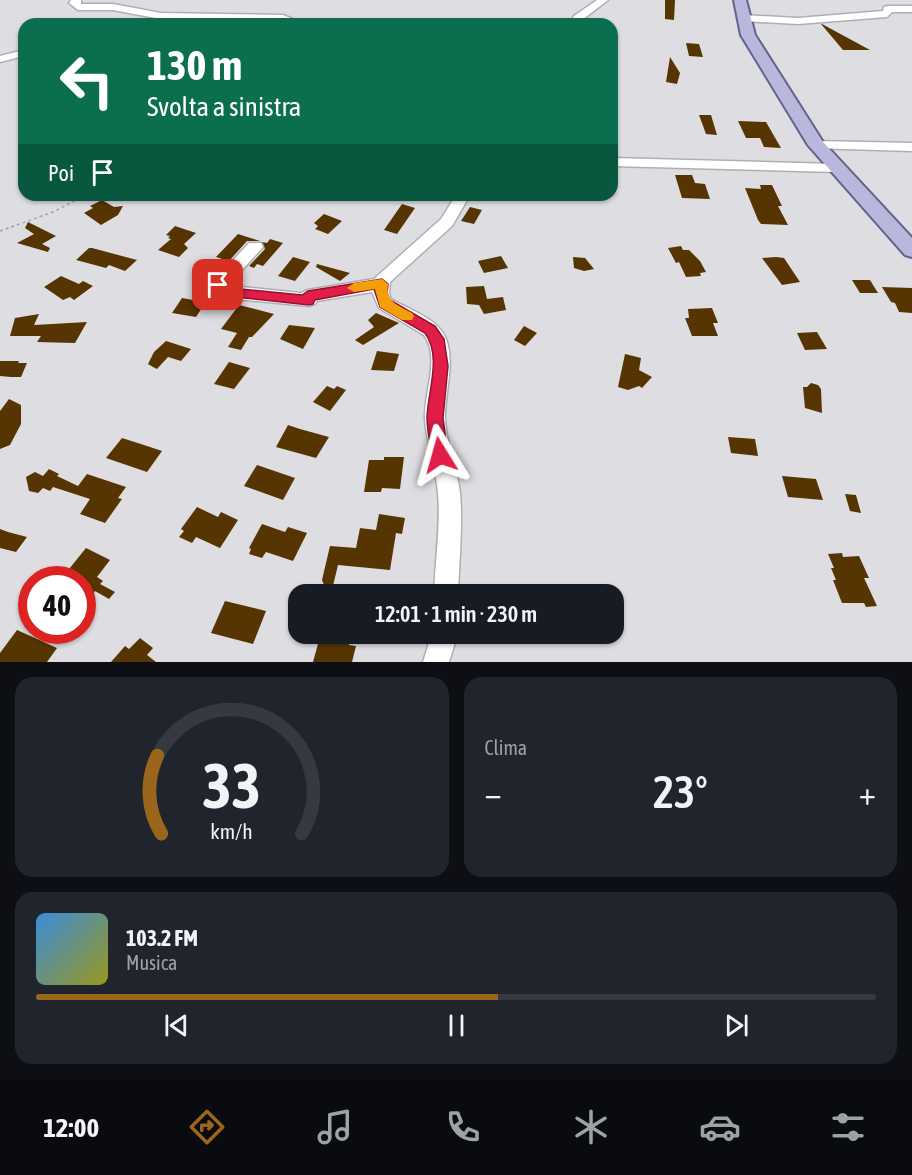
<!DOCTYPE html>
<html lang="it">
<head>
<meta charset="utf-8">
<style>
  body { margin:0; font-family:"Asap Condensed",sans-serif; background:#20242c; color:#f1f3f6; height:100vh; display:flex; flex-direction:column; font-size:22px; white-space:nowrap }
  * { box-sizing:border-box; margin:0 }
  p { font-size:20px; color:#9ea1a6 }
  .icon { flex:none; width:33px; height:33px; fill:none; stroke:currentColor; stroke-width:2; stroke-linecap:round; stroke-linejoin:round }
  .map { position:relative; height:662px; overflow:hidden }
  .details { display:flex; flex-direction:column; gap:15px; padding:15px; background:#0d0f14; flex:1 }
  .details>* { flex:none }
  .top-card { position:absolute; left:18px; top:18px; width:600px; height:183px; border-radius:18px; box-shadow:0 2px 4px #0004; background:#0b6e4f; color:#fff; overflow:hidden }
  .speed { position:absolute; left:18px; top:566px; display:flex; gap:12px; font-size:30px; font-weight:700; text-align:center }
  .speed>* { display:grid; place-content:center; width:78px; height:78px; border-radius:50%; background:#171b24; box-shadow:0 2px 4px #0004; line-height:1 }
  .speed .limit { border:9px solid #d22; background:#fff; color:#111 }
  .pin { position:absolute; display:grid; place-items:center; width:51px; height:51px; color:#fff; margin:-26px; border-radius:12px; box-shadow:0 3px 9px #0006 }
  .me { position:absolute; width:66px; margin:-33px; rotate:352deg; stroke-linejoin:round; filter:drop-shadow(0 0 4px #0008) }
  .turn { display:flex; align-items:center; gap:21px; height:126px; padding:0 30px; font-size:27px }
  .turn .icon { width:78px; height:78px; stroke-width:2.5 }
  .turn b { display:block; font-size:42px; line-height:51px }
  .then { display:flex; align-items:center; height:57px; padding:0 30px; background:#0003; gap:12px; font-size:22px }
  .big { font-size:45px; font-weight:600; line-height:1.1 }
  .details .tile { flex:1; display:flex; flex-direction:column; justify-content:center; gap:9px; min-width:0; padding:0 21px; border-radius:18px; background:#20242c }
  .details .dial { align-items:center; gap:0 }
  .dial svg { height:156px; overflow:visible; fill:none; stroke:#363941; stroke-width:7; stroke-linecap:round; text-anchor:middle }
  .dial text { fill:#f1f3f6; stroke:none }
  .song { display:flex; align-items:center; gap:18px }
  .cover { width:72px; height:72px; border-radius:9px; background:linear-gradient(135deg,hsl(210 70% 55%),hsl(60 70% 35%)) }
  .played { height:6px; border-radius:3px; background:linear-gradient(90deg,#99661b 55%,#363941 55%) }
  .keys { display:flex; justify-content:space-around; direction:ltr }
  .heat { display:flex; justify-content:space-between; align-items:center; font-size:33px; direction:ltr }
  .details .tiles { flex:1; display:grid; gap:15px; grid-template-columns:1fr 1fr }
  .tile:last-child { grid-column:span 2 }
  .trip { position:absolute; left:288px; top:584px; width:336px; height:60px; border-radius:18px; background:#171b24; box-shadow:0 2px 4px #0004; font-weight:600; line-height:60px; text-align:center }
  .dock { display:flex; height:96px; justify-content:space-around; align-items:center; background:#090b0e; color:#9ea1a6 }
  .dock .icon { width:42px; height:42px }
  .dock .current { color:#99661b }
  .dock b { font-size:27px; color:#f1f3f6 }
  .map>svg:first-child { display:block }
  .building { fill:#563502 }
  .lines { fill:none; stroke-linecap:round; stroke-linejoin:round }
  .minor-casing { stroke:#afafb3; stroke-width:3 }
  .major-casing { stroke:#64638b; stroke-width:4 }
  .path { stroke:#a4a4a7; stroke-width:1.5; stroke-dasharray:3 3; stroke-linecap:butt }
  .minor { fill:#fff; fill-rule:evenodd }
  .major { fill:#b9b8dc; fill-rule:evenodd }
  .route { fill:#e11d48; stroke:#92132f; stroke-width:1.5 }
  .slow { fill:#f59e0b }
</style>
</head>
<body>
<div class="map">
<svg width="912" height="662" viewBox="0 0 912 662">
  <rect width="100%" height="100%" fill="#dedee2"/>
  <g class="building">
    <path d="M665,0h10l-1,20 -9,-1z"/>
    <path d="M821,24h1l48,26h-27z"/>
    <path d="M686,43l13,1 4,13 -14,-1z"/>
    <path d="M670,57l10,16 -3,11 -11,-2z"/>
    <path d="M699,115h12l6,20 -11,-1z"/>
    <path d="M738,121l28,1 15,26 -17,-1 -4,-9h-14z"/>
    <path d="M675,175h17l3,8 10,1 5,15 -28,-1z"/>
    <path d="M760,185h12l10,21h-4l10,19 -27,-1 -3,-4 -13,-32 16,1z"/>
    <path d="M102,200l12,7 9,-1 -5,9 -17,10 -17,-12 9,-5 -3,-2z"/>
    <path d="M402,204l13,4 -18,26 -13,-4z"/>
    <path d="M470,207l12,3 -8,14 -13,-3z"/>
    <path d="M324,214l18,7 -14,13 -13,-5 3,-3 -4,-3z"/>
    <path d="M28,222l28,14 -14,8 8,4 -2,4 -31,-9 17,-9 -9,-6z"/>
    <path d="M175,226l21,7 -12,11 4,4 -9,9 -21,-7 13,-11 -3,-1 2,-2 -4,-1z"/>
    <path d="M238,234l22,7h-13l-18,20 -13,-4z"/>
    <path d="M270,239l13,4 -20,23 -6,-2 -3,4 -5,-2 16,-17 -3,-7 5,1z"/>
    <path d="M681,246l2,4h6l11,11 6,11 -6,1 1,3 -15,1 -7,-15 -3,1 -8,-15z"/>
    <path d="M89,248h3l45,12 -12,11 -16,-6 -3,3 -30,-8z"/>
    <path d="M501,256l7,12 -24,5 -6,-12z"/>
    <path d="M293,257l17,5 -15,19 -17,-5z"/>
    <path d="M573,257l12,1 9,11 -10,2 -10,-3z"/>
    <path d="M776,257l8,1 16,24 -18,3 -20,-27z"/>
    <path d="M317,264l33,9 -10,8 -24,-14z"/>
    <path d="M61,276l18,8 4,-3 10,5 -19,14 -4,-3 -7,3 -19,-13z"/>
    <path d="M852,280h18l8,13h-18z"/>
    <path d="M484,286l3,13 16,-2 3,13 -22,4 -5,-9 -12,-1 -1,-17z"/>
    <path d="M882,287l30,1v25l-13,-1 -4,-9 -4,-1z"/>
    <path d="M182,298l11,2 2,-2 12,2 -11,17 -24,-4z"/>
    <path d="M239,305l35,9 -22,23h-3l-8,13 -13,-3 9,-14 -16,-4z"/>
    <path d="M712,308l6,15h-5l5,13h-26l-7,-18h4l-1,-9z"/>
    <path d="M376,313l23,10 -36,22 -8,-5 19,-13 -6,-7z"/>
    <path d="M39,314l-5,11 53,-3 -12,21 -38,-1 4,-6h-31l5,-18z"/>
    <path d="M289,325l26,3 -12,21 -23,-10z"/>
    <path d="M524,326l13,7 -12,13 -11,-6z"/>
    <path d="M817,332l10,17 -22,1 -8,-17z"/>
    <path d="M166,341l25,8 -10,12 -13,-4 -11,12 -4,-2 -5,-3 6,-12z"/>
    <path d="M377,351l22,3 -5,17 -23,-1z"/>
    <path d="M625,354l16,4 -2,12 13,7 -10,11 -3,-2 -11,4 -10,-3z"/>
    <path d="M0,361h19l-1,2h9l-6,14h-10l-11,-1z"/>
    <path d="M229,362l21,6 -16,21 -20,-5z"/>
    <path d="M811,383l7,2 3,4 1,24 -17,-5 -2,-21h4z"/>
    <path d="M327,386l7,3 3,-3 9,4 -16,21 -17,-9z"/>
    <path d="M9,399l12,6v19l-11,21 -10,4v-38z"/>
    <path d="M288,425l12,4 29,8 -13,21 -40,-11z"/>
    <path d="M728,437l27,2 3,17 -27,-3z"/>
    <path d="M122,438l22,7 18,6 -15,21 -41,-14z"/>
    <path d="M384,457h20l-4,32 -18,-1 -1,4h-17l5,-32h15z"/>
    <path d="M257,465l38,13 -12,22 -39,-14z"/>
    <path d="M49,469l10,5 -2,2 21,10 9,-12 39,13 -8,11 4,1 -17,24 -25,-9 10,-15 -37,-12 -3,4 -7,-3 -5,5 -9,-2 -3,-14 9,-5 8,4z"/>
    <path d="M782,476l34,3 7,21 -35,-3z"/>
    <path d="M845,494l11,1 5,18 -11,-2z"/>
    <path d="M197,507l21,10 3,-5 17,8 -18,28 -24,-11 -4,6 -13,-6 5,-6 -3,-2z"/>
    <path d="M379,514l26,4 -3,16 -6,-1 -6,37 -52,-5 -7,29h-3l-6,-14 8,-34 26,2 4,-20 16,2z"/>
    <path d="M262,524l23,8 3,-5 19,6 -14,28 -27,-9 -4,6 -13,-4 2,-5 -2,-1z"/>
    <path d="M0,529l8,3 19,5 -11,15 -16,-4z"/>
    <path d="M86,548l24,12 -13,17 6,4 -3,3 15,8 -6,7 -14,-8 -3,5 -10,-5v-12h-21z"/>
    <path d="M842,553l1,4 16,-1 10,22h-5l13,28 -11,1 -2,-4h-22l-9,-23h3l-5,-12h3l-6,-14z"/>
    <path d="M225,601l41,10 -13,33 -42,-11z"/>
    <path d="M17,630l40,18 -10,14h-47v-9z"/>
    <path d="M321,633h31l-3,12 7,1 -4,16h-39z"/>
    <path d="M140,638l13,10 -6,7 9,7h-45l14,-16 4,3z"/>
  </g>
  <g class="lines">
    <defs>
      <g id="minor">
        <path d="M71,0h10v4h32l48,9 122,2 10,4 -2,5h-10l1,-3 -121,-2 -48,-9h-35l-9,-7z"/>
        <path d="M597,0h11l-26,20 -2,4h-10l4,-8z"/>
        <path d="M888,6h24v6h-20l-5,5 -89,7 -55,-3 -5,-3 5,-3 55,3 85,-7 1,-4z"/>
        <path d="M24,50v6l-24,6v-6z"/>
        <path d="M816,141l96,2v8l-101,-3 -2,-3z"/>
        <path d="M612,158l224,6 7,4 -7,4 -224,-6z"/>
        <path d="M456,195h14l-18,31 -62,56 -1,11 2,6c17,10 48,20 55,40 9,24 -1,53 -1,77 0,27 12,51 15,77 3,29 -1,71 -2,101h-24c1,-30 7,-72 4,-101 -2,-25 -11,-48 -13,-73 -2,-26 16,-62 -1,-85l-45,-27 -7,-16 -55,9 -2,3 -6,2 -73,-7 -6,-2 -3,-4 -15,-4 -2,-4 39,-42h12l2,4 -32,35 8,2 2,3 60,6 7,-3 66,-11 67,-60z"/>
        <path d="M432,633h26l-9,29h-26z"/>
      </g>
      <path id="major" d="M734,0h12l9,35 68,107 89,96v19l-7,-2 -97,-110 -67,-110z"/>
    </defs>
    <use href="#minor" class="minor-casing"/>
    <use href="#major" class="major-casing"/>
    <path class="path" d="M0,231l53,-19 33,-17"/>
    <use href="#minor" class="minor"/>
    <use href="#major" class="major"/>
  </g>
  <path class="route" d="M382,279l6,5 -1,9 3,7 45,26 9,13 4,27 -5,52 5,37 -2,5 -6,3 -6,-3 -2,-5c-2,-12 -5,-25 -5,-38 1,-26 15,-61 -2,-84l-45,-26 -6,-18 -59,11 -2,4 -4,1 -73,-8 -8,-5 -15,-4 -1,-3 6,-5 19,5 3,4 62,6 6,-4z"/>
  <path class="slow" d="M382,279l6,5c-3,18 10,21 24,29l2,3 -2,4h-10l-22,-13 -5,-18 -21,3 -7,-4 7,-5z"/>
</svg>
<div class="speed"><div class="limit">40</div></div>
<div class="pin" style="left:218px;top:285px;background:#d93025"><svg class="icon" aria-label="arrive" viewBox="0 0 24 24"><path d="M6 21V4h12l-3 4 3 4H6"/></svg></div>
<svg class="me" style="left:440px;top:455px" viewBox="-20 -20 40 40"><path d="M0-17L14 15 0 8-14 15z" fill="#e11d48" stroke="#fff" stroke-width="4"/></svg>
<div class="trip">12:01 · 1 min · 230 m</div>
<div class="top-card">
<div class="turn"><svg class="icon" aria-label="left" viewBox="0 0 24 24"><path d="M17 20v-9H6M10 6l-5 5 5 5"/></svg><div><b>130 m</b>Svolta a sinistra</div></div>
<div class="then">Poi<svg class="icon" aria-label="arrive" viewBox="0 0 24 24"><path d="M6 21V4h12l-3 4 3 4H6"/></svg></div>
</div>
</div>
<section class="details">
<div class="tiles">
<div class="tile dial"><svg viewBox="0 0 100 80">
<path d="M14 69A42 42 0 1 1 86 69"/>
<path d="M14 69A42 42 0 0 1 12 29" stroke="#99661b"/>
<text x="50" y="56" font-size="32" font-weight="700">33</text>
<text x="50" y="72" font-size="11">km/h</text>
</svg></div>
<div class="tile"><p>Clima</p>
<div class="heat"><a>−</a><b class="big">23°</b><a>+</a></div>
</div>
<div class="tile">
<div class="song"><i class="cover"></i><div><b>103.2 FM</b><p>Musica</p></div></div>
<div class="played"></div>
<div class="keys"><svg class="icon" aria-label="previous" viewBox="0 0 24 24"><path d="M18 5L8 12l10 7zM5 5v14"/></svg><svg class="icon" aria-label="pause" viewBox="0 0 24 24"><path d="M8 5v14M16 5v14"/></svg><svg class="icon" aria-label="next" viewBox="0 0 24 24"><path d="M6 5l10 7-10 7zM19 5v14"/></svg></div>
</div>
</div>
</section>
<nav class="dock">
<b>12:00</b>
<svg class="icon current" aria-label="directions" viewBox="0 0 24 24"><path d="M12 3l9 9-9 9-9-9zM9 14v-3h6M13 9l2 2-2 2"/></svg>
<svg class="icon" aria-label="music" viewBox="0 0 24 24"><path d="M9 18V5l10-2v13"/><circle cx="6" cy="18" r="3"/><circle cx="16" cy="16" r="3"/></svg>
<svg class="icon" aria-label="phone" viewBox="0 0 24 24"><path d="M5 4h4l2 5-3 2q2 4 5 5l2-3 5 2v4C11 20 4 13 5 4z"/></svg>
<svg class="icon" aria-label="climate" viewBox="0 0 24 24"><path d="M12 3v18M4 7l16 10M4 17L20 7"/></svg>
<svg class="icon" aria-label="car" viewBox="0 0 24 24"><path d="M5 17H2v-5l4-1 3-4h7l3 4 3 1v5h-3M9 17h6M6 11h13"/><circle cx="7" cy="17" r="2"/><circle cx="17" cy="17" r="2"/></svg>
<svg class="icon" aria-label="filters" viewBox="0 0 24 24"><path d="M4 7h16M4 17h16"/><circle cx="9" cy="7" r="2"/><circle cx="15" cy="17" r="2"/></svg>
</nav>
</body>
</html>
